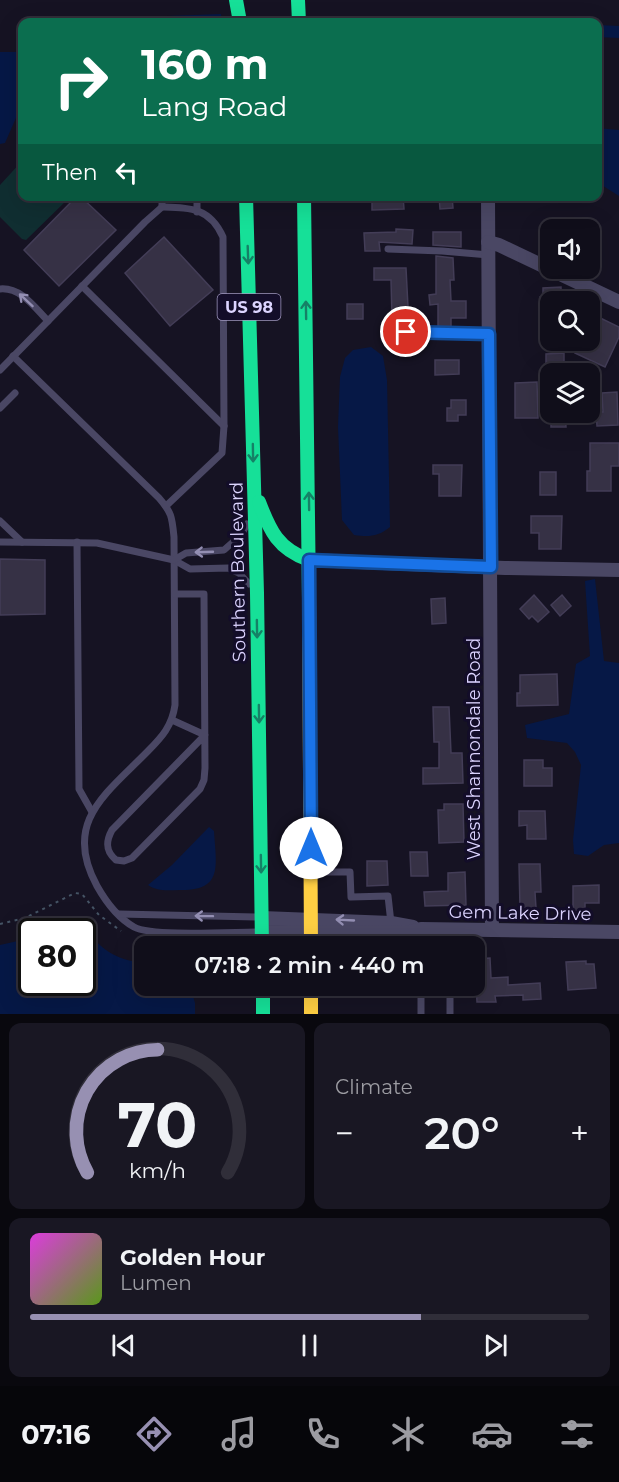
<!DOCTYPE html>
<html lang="en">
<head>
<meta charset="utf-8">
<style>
  body { margin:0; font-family:Montserrat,sans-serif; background:#191723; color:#f1f3f6; height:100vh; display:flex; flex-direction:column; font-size:22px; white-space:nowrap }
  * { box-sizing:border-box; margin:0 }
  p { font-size:20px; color:#9c9ca2 }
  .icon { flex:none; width:33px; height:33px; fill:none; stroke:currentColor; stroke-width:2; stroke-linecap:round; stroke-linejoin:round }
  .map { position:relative; height:1014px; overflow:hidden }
  .panel { display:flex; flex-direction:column; gap:9px; padding:9px; background:#09080e; flex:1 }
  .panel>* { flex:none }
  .guide { position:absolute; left:18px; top:18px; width:584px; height:183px; border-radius:12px; box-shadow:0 6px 24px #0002,0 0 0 2px #302e39; background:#0b6e4f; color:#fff; overflow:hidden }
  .buttons { position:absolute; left:540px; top:219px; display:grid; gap:12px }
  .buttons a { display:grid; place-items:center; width:60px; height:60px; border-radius:12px; background:#100e1a; box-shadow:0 6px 24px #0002,0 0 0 2px #302e39; font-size:30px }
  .speed { position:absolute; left:18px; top:918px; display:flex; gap:12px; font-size:30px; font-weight:700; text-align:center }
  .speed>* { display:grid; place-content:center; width:78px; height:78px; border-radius:50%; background:#100e1a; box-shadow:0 6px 24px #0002,0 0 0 2px #302e39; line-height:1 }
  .speed .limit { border:3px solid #111; border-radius:9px; background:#fff; color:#111 }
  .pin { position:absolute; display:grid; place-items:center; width:51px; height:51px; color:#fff; margin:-26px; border:3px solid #fff; border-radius:50%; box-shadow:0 2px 6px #0007 }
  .me { position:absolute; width:66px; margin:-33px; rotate:0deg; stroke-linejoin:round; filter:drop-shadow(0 0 4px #0008) }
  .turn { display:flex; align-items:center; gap:21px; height:126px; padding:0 24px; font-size:27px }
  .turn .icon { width:78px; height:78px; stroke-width:2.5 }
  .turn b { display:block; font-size:42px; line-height:51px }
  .then { display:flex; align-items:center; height:57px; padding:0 24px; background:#0003; gap:12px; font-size:22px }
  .big { font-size:45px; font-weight:600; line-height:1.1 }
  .panel .widget { flex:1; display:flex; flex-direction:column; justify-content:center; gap:9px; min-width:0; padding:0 21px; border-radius:12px; background:#191723 }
  .panel .dial { align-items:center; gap:0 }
  .dial svg { height:156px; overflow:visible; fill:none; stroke:#302e39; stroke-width:7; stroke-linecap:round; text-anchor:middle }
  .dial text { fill:#f1f3f6; stroke:none }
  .song { display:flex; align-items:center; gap:18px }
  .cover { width:72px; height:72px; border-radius:9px; background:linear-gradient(135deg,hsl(300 70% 55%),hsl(90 70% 35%)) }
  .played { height:6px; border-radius:3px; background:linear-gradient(90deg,#9790b2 70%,#302e39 70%) }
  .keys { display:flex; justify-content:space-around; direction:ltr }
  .heat { display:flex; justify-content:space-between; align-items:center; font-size:33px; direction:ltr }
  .panel .tiles { flex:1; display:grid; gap:9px; grid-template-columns:1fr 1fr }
  .widget:last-child { grid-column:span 2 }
  .trip { position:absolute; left:134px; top:936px; width:351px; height:60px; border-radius:12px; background:#100e1a; box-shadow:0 6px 24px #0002,0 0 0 2px #302e39; font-weight:600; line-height:60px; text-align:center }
  .menu { display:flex; height:96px; justify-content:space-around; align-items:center; background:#06060a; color:#9c9ca2 }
  .menu .icon { width:42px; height:42px }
  .menu .active { color:#9790b2 }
  .menu b { font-size:27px; color:#f1f3f6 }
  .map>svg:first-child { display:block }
  .green { fill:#102e31 }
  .water { fill:#061846 }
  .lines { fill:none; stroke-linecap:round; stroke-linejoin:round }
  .canal { stroke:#061846; stroke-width:12 }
  .building { fill:#363145; stroke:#433d57; stroke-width:1.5 }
  .path { stroke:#455465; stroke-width:2; stroke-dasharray:3 4.5; stroke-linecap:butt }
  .lane { stroke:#4a4764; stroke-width:7 }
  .street { stroke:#4a4764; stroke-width:14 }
  .fast { stroke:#16e098; stroke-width:14 }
  .slow { stroke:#ffcf43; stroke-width:14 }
  .oneway { stroke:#158166 }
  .oneway2 { stroke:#938eb2 }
  .route-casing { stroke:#114b97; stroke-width:15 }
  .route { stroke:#1a73e8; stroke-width:10 }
  .labels { text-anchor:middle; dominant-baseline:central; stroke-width:6; stroke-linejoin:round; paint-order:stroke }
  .shield { fill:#130d29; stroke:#a098bf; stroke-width:1.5 }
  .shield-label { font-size:16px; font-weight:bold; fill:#dcd4ff }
  .street-label { font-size:18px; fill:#dcd4ff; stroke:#130d29 }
</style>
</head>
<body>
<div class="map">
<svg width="619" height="1014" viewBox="0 0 619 1014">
  <rect width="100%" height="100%" fill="#161323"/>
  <path class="green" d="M22,161v35l46,1v2l-42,41 -4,-1 -22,-22v-32z"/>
  <g class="water">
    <path d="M221,14l1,8h-117l9,-4z"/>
    <path d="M0,52h22v56l-3,3 -14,32 -5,1z"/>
    <path d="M597,128l22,2v66l-22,-14z"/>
    <path d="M371,347l12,9 4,24 3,147c-12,10 -22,10 -36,8l-12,-15 -4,-93 2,-50 5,-19 8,-8z"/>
    <path d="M595,579l9,82 15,2v180l-15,2 -16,11 -14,-2 -1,-14 8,-75 -6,-13 -8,-9 -40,-5 -2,-13 44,-11 7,-50 14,-8 -5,-75z"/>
    <path d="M209,827l5,4c2,34 10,60 -34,59 -12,0 -22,2 -32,-5l24,-20z"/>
    <path d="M65,924l18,2c19,24 30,33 61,37v23h46l5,17v11h-195v-69l31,-7 1,44h50v-50l-35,-1z"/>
  </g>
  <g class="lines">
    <path class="canal" d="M597,31l22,1"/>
  </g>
  <g class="building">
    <path d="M77,196h3l36,34 -57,56 -35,-36z"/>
    <path d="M372,196h31l1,13 -32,1z"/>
    <path d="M439,196h13l1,12 -13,1z"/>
    <path d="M396,229l17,1 -1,14 -33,-2 1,9h-15l-1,-18 32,-1z"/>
    <path d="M433,232h28v15l-28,-2z"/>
    <path d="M164,237l49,53 -43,36 -45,-53z"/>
    <path d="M436,256l17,2 1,22h-4l1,21h15v17h-15v9h-13v-23l-8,1 -1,-10 7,-1z"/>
    <path d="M374,268h32l2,39h-5v11h-11l-1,-38h-17z"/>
    <path d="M561,287v15h-11v6l-10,1v-12h3v-9z"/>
    <rect x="347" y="304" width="16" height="15"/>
    <path d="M590,313l29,14v10l-14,30 -30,-14 5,-13h10z"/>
    <path d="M564,353v18h-18v-17z"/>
    <path d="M435,360h24v14l-24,1z"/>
    <path d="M537,382l1,36h-23v-35z"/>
    <path d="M617,392l1,33 -21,1 -1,-14h7l-1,-19z"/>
    <path d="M451,400h15v15h-8v6h-11v-13h4z"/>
    <path d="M565,412l1,15h-15v-14z"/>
    <path d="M590,443h29v23h-8v25h-24v-20h3z"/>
    <path d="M433,465h29l-1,31h-22v-22h-6z"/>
    <rect x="540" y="472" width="16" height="23"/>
    <path d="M531,516h31l-1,33h-22v-16h-8z"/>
    <path d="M0,559l45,1v54l-45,1z"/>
    <path d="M534,595l15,17 -11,10 -6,-6 -3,3 -9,-10z"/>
    <path d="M562,595l9,11 -11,10 -9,-11z"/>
    <path d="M445,598l1,25 -14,1 -1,-25z"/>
    <path d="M557,674l1,31 -41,1v-13h3v-18z"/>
    <path d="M433,707h16l2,46h11l1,30 -40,1v-16h16v-26h-5z"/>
    <path d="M524,760h19v8h9v18h-28z"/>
    <path d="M444,804h19l1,38 -25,1 -1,-33h6z"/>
    <path d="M519,811h26l1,28h-19v-14l-8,1z"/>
    <path d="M410,852h17l1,24h-17z"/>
    <path d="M367,861h20l1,24 -21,1z"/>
    <path d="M519,864h21l1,28h-6l1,16h-16z"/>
    <path d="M465,872l1,33 -41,1 -1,-14 24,-1v-18z"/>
    <path d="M599,885v18h-14v8h-12v-25z"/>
    <path d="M490,958l1,20 17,-1v8l32,-2 1,16 -18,1v-5l-28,1 1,6h-19l-2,-43z"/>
    <path d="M586,961v3h8l2,24 -28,2 -2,-28z"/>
  </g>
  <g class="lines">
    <path class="path" d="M0,924l25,-6 50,-25 7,1 17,21 22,16"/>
    <g class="lane">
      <path d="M162,196v11"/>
      <path d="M197,196v16"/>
      <path d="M388,249l54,2 47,4"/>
      <path d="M82,286l142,140"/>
      <path d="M0,289c21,-2 35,19 48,32"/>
      <path d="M406,332l83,2"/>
      <path d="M13,356l146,142c13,15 13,19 15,39l1,168c-3,21 -13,32 -27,46 -42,43 -86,71 -51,135 9,16 21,32 37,41 18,10 98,5 123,5"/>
      <path d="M0,370l145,-148 17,-15c30,1 48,1 61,30l1,189 -2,27 -56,53"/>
      <path d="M0,408l15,-15"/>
      <path d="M0,521l22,21"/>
      <path d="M0,542l97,1 77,17 16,9 38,-1 11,5 10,11"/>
      <path d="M77,542l2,247 13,23"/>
      <path d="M174,560l12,-7 38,-3 17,-15 6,-11"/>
      <path d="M172,720l33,15 -93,95c-6,11 -7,21 4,30l8,1 8,-3 68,-69 4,-9 1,-12 -1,-174h-29"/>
      <path d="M316,872h34l1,25 37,-1 3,27"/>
      <path d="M119,914l138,3"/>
      <path d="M421,946v-17"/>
      <path d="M421,986v28"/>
      <path d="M450,986v28"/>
    </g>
    <g class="street">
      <path d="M488,196l4,734"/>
      <path d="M488,242l11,3 120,57"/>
      <path d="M309,560l196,8 114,2"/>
      <path d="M262,918l129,5 22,4"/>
      <path d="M262,932l144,1 15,-4 198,3"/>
    </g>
    <g class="fast">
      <path d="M236,0l4,22"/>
      <path d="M298,0l1,22"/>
      <path d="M246,196l11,397 5,353"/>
      <path d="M304,196l5,402"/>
      <path d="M259,502c11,29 19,47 50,58"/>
      <path d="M263,986v28"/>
    </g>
    <g class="slow">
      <path d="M309,598l2,348"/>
      <path d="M311,986v28"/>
    </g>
  </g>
  <defs><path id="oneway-shaft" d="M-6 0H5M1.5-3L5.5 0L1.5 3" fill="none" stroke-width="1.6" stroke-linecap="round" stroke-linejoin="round" transform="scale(1.5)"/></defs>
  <g class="oneway">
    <use href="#oneway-shaft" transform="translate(248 255) rotate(88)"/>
    <use href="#oneway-shaft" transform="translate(306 310) rotate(-91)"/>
    <use href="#oneway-shaft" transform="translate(253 453) rotate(89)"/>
    <use href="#oneway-shaft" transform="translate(309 501) rotate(-91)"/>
    <use href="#oneway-shaft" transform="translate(257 629) rotate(89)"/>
    <use href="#oneway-shaft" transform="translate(259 714) rotate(89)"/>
    <use href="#oneway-shaft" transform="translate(261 864) rotate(89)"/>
  </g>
  <g class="oneway2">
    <use href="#oneway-shaft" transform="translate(26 300) rotate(-137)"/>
    <use href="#oneway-shaft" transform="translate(204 552) rotate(178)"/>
    <use href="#oneway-shaft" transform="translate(204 916) rotate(-179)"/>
    <use href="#oneway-shaft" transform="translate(345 920) rotate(-177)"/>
  </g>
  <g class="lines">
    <defs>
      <path id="route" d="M311,848l-2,-288 182,7 -2,-233 -83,-2"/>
    </defs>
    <use href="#route" class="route-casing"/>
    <use href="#route" class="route"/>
  </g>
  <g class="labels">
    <rect class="shield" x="217.5" y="294" width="63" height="26" rx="4.5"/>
    <g class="shield-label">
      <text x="249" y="307">US 98</text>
    </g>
    <g class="street-label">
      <text transform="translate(238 572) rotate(-91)">Southern Boulevard</text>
      <text transform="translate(474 749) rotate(-90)">West Shannondale Road</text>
      <text transform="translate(520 913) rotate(1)">Gem Lake Drive</text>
    </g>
  </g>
</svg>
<div class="buttons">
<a><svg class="icon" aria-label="sound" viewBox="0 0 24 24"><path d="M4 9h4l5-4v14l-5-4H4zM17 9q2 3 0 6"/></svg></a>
<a><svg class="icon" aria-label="search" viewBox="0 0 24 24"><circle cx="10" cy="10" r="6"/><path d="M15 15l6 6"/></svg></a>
<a><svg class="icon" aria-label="layers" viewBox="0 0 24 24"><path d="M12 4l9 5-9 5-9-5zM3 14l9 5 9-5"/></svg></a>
</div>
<div class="speed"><div class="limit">80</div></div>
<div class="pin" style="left:406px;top:332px;background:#d93025"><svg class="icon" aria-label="arrive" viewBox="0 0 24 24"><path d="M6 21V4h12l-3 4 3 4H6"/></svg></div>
<svg class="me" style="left:311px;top:848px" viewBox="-20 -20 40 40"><circle r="19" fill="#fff"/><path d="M0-13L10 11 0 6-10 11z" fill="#1a73e8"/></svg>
<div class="trip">07:18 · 2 min · 440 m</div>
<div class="guide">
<div class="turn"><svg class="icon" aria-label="right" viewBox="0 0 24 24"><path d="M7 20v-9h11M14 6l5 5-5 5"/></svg><div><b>160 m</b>Lang Road</div></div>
<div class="then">Then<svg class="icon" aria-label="left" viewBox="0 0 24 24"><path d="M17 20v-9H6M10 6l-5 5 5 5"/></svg></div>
</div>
</div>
<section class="panel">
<div class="tiles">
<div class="widget dial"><svg viewBox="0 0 100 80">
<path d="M14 69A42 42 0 1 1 86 69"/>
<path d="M14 69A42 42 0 0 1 50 6" stroke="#9790b2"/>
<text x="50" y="56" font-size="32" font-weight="700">70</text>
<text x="50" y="72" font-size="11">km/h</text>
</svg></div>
<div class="widget"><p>Climate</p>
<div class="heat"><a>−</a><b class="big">20°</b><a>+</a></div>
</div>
<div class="widget">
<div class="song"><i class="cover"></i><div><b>Golden Hour</b><p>Lumen</p></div></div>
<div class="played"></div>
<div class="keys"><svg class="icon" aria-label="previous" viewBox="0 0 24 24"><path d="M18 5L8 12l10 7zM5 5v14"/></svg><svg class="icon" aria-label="pause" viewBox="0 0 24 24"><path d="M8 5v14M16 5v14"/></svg><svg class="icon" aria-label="next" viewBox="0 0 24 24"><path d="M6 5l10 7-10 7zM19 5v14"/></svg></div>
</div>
</div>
</section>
<nav class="menu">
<b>07:16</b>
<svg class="icon active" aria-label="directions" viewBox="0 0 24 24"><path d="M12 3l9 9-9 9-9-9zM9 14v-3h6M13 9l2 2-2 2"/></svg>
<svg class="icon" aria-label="music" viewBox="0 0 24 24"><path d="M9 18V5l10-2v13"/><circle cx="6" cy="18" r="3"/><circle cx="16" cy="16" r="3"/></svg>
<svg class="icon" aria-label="phone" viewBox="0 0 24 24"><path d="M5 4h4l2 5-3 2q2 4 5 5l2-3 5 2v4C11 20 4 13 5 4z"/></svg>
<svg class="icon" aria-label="climate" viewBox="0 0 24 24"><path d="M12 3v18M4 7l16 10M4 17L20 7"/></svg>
<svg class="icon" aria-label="car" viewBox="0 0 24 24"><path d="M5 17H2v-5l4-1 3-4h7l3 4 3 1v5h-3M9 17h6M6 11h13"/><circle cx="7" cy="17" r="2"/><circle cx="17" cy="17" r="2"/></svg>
<svg class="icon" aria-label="filters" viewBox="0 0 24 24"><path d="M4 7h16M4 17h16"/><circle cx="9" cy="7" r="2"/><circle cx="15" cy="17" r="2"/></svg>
</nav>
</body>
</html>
